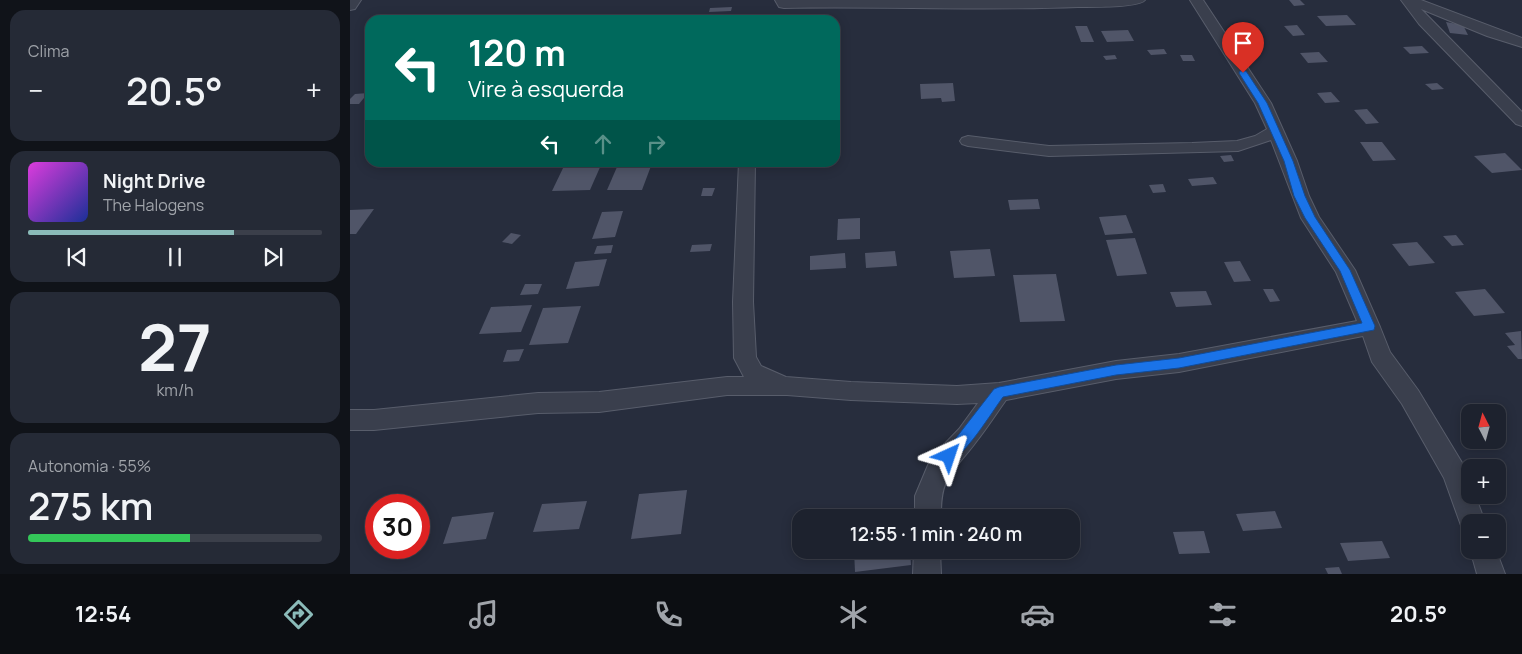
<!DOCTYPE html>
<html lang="pt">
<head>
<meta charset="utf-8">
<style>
  body { margin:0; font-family:Manrope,sans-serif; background:#252a36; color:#f1f3f6; height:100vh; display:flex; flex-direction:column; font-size:19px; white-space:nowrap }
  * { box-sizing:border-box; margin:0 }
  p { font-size:16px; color:#a0a4aa }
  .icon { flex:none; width:28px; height:28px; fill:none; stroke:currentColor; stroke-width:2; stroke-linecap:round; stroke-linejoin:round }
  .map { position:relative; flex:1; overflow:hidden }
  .panel { display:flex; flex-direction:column; gap:10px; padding:10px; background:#101319; width:350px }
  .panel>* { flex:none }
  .banner { position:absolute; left:15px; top:15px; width:475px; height:152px; border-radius:15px; box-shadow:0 2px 12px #0003,0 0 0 1px #3b3f4a; background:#00695c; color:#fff; overflow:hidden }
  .needle { width:32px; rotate:354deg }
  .buttons { position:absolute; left:1111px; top:404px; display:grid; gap:10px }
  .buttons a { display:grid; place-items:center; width:45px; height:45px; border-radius:10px; background:#1d222e; box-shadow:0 2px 12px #0003,0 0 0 1px #3b3f4a; font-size:25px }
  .speed { position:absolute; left:15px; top:494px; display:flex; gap:10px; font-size:25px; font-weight:700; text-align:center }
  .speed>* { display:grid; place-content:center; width:65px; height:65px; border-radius:50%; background:#1d222e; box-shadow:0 2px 12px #0003,0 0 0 1px #3b3f4a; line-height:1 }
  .speed .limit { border:8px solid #d22; background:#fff; color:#111 }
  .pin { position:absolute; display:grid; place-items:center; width:42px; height:42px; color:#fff; margin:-51px -21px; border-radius:50% 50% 50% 0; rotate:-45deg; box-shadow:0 0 5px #0007 }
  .pin .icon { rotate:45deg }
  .me { position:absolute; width:55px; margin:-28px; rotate:42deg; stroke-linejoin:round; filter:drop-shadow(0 0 4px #0008) }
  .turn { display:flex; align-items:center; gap:18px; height:105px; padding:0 20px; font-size:22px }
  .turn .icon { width:65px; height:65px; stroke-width:2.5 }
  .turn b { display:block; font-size:35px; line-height:42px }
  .lanes { display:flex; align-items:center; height:48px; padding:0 20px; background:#0003; justify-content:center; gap:25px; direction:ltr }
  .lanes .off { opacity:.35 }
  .big { font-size:38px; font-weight:600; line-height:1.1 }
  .panel .widget { flex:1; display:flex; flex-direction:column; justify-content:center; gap:8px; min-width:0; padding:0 18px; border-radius:15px; background:#252a36 }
  .panel .dial { align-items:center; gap:0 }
  .dial b { font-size:65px; line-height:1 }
  .song { display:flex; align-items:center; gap:15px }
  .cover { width:60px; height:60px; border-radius:8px; background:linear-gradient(135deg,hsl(300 70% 55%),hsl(230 70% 35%)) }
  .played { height:5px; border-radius:2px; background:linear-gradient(90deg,#8bbbb9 70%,#3b3f4a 70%) }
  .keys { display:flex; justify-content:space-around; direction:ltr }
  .heat { display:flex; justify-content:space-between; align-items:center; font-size:28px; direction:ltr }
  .charge { height:8px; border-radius:4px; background:linear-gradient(90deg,#34c759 55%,#3b3f4a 0) }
  .trip { position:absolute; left:442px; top:509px; width:288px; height:50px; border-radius:15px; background:#1d222e; box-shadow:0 2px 12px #0003,0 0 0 1px #3b3f4a; font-weight:600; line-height:50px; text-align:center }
  .dock { display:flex; height:80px; justify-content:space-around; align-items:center; background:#0c0e12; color:#a0a4aa }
  .dock .icon { width:35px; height:35px }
  .dock .on { color:#8bbbb9 }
  .dock b { font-size:22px; color:#f1f3f6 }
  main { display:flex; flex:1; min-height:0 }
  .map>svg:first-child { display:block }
  .building { fill:#505568 }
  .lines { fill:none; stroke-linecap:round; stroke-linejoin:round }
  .minor-casing { stroke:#585d6b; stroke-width:2 }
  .minor { fill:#3a3f4d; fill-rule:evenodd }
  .route { fill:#1a73e8; stroke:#114b97 }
</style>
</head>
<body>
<main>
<section class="panel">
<div class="widget"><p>Clima</p>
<div class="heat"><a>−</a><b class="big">20.5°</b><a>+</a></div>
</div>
<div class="widget">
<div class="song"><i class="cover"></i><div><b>Night Drive</b><p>The Halogens</p></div></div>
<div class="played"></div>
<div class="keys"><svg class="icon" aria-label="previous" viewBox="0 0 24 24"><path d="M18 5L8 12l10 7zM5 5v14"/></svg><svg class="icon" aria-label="pause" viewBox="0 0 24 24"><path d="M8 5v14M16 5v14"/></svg><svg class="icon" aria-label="next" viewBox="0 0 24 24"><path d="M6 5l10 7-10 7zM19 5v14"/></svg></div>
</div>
<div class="widget dial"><b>27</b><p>km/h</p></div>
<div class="widget"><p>Autonomia · 55%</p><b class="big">275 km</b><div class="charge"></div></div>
</section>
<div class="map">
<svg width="1172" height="574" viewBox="0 0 1172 574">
  <rect width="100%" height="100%" fill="#272d3d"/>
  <g class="building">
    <path d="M939,0h11l5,5 -11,1z"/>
    <path d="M382,7l-1,4 -22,1 1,-4z"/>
    <path d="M349,15l-1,5h-19l1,-4z"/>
    <path d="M997,15l9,10 -30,1 -9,-10z"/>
    <path d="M1096,22l17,3 5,10 -18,-2z"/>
    <path d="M947,25l8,10 -12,1 -9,-10z"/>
    <path d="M725,26h12l7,16h-13z"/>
    <path d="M778,30l6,11 -27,1 -6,-11z"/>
    <path d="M1072,46l7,7 -19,1 -7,-7z"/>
    <path d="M814,49l3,5 -16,1 -4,-5z"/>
    <path d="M969,52l9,10 -20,1 -8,-10z"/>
    <path d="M765,55l2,4 -11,1 -3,-4z"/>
    <path d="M830,55h12l3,6h-12z"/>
    <path d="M603,83l2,18 -13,1 -1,-4 -20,1 -1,-15z"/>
    <path d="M1087,83l7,6 -12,1 -7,-6z"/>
    <path d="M981,92l9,10 -15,1 -8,-10z"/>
    <path d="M18,93l-9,11h-9v-5l5,-5z"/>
    <path d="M1017,109l12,14 -13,1 -12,-14z"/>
    <path d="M1010,142h22l14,18 -23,1z"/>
    <path d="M1155,153l17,17 -30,3 -18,-17z"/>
    <path d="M881,155l3,6 -10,1 -4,-6z"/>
    <path d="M251,165l-11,25 -38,1 12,-25z"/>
    <path d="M301,166l-9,24h-35l10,-23z"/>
    <path d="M863,177l4,7 -25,2 -4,-7z"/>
    <path d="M813,184l3,8 -13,1 -4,-8z"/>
    <path d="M353,188h12l-3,8h-11z"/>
    <path d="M688,199l2,10 -30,1 -2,-10z"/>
    <path d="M24,209l-18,25h-6v-24z"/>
    <path d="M273,211l-8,26 -23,2 10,-27z"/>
    <path d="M776,215l7,18 -28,2 -6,-18z"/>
    <path d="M510,218v21l-23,1 1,-21z"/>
    <path d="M161,233l10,2 -9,9 -10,-2z"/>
    <path d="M1106,235l8,10 -12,1 -9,-10z"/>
    <path d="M785,238l12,36 -30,2 -11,-36z"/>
    <path d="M1067,242l18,21 -26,3 -17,-22z"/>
    <path d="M362,244l-2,7 -20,1 2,-7z"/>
    <path d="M263,245l-2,8 -17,1 3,-8z"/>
    <path d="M640,249l5,27 -41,2 -4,-27z"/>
    <path d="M545,251l2,15 -31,2 -1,-15z"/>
    <path d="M495,253l1,15 -36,2v-14z"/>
    <path d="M257,259l-8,27 -33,3 9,-27z"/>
    <path d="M890,261l11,20 -17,1 -10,-20z"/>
    <path d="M706,274l9,47 -45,1 -7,-47z"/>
    <path d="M175,284h17l-4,10 -18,1z"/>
    <path d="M913,289h10l7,12 -10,1z"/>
    <path d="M1135,289l20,24 -31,3 -19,-24z"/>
    <path d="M856,291l6,14 -36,2 -6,-15z"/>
    <path d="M182,305l-11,27 -42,2 12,-27z"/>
    <path d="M231,306l-13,37 -39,2 14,-37z"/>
    <path d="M1171,331l1,28h-4l-11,-13 8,-1 -10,-12z"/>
    <path d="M174,349l-5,12 -16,1 4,-12z"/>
    <path d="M337,490l-6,44 -50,5 8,-45z"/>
    <path d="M237,501l-8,28 -46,3 9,-28z"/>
    <path d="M716,511l2,7h-30l-1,-5z"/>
    <path d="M925,511l7,17 -39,3 -7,-17z"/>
    <path d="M144,512l-8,27 -43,5 9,-27z"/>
    <path d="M854,531l6,22 -31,1 -6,-22z"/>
    <path d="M1032,541l8,17 -42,3 -8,-18z"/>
    <path d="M504,550h56l1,15 -56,7z"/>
    <path d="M989,567l3,7h-14l-3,-6z"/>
  </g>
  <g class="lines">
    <defs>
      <g id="minor">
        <path d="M0,0h11l-6,9 -5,1z"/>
        <path d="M425,0h370c-6,8 -54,7 -67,7 -98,4 -196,-1 -294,1l-5,-1z"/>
        <path d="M840,0h13l68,103 26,58 12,35 10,21 36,53 25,57 10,25 28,38 46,76 6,15v14h5l10,27h-15v11l-7,-2 -19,-53 -42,-74 -30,-42 -9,-26 -184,36 -63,7 -110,21c-10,14 -19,28 -30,42 -23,31 -36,33 -35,76h-26v-22l16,-38 28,-29 19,-26 -21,1 -106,-4 -64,-5h-60l-128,17 -61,1 -164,17h-24v-20h24l164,-17 61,-1 128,-15h17l-10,-19 -1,-56 6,-140h16l-2,140 3,55 5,9 25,11 65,5 106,4 42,-3 117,-22 63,-7 178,-33 -21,-49 -35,-54 -30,-78 -33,11 -189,5 -81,-10 -6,-2 -2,-3 2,-3 6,-2 81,10 143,-3 45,-2 18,-5 12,-7 -12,-26z"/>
        <path d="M1051,0h20l101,38v9l-35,-11 -66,-27 101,103v14l-6,-2 -97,-100z"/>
        <path d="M1120,549l26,1 9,24h-28z"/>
        <path d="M564,550h26l1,24h-28z"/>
      </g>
    </defs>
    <use href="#minor" class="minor-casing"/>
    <use href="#minor" class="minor"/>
  </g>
  <path class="route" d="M890,71h6l21,32 26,58 12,35 10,21 35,53 25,56 -1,4 -195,38 -63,7 -113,22c-11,15 -38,59 -54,65l-5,-2 -2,-4 52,-67 5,-2 117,-22 63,-7 183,-35 -22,-52 -35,-53 -11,-22 -10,-35 -26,-58 -19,-30z"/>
</svg>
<div class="buttons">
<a><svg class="needle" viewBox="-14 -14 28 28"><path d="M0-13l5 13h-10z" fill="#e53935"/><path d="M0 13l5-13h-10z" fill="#a0a4aa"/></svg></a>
<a>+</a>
<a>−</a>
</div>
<div class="speed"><div class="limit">30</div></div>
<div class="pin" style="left:893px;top:73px;background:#d93025"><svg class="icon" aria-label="arrive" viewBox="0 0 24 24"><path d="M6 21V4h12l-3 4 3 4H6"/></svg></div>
<svg class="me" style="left:599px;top:456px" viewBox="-20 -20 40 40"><path d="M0-17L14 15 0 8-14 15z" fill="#1a73e8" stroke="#fff" stroke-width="4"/></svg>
<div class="trip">12:55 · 1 min · 240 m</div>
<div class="banner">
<div class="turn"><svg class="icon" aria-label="left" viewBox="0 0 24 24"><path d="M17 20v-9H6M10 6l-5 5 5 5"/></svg><div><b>120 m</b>Vire à esquerda</div></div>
<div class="lanes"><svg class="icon" aria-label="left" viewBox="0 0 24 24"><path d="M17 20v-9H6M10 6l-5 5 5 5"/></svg><svg class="icon off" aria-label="ahead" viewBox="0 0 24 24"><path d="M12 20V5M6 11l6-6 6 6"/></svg><svg class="icon off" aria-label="right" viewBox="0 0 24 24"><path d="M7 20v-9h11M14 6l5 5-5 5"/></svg></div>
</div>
</div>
</main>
<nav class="dock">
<b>12:54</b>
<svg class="icon on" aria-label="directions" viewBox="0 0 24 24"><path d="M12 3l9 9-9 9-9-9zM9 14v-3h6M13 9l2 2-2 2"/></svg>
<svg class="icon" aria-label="music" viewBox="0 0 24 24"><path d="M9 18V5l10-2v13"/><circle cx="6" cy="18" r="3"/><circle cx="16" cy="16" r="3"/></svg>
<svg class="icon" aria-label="phone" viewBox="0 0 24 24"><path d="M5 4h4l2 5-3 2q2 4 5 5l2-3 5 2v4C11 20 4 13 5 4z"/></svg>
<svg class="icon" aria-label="climate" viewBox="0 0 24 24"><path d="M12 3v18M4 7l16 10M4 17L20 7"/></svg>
<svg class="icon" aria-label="car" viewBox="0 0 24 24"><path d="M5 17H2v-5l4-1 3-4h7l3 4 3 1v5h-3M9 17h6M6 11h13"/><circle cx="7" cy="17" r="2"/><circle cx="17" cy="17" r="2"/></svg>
<svg class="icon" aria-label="filters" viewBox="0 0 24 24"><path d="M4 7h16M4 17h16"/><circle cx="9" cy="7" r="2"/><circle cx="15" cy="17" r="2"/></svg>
<b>20.5°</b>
</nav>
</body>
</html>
